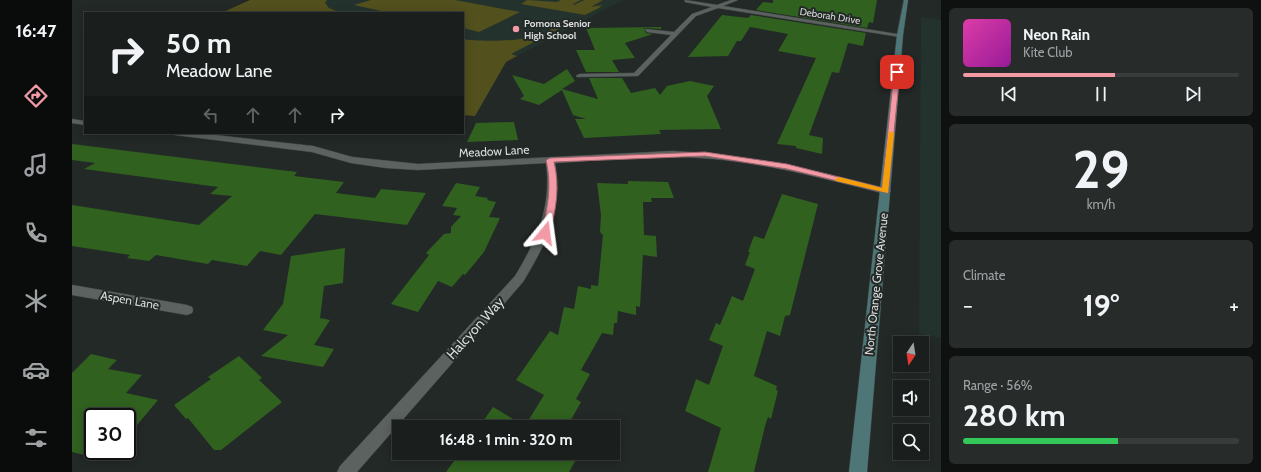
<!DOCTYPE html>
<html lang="en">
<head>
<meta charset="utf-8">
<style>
  body { margin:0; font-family:Cabin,sans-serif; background:#272c2a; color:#f1f3f6; height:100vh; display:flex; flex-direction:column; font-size:15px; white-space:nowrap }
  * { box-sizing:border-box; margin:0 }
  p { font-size:13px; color:#9fa2a4 }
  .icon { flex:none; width:22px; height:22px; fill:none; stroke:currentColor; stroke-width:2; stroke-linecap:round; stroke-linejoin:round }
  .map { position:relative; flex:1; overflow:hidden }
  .sheet { display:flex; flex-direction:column; gap:8px; padding:8px; background:#0e1110; width:320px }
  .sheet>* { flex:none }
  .top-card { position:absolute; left:12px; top:12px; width:380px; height:122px; border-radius:0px; box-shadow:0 2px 10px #0003,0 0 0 1px #383d3b; background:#1a1f1d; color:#f1f3f6; overflow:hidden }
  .needle { width:26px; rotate:192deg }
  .buttons { position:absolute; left:821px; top:336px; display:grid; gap:8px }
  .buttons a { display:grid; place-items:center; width:36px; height:36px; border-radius:0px; background:#1a1f1d; box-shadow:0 2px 10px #0003,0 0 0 1px #383d3b; font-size:20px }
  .speed { position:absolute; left:12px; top:408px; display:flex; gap:8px; font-size:20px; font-weight:700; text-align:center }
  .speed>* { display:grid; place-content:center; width:52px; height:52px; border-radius:50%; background:#1a1f1d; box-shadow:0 2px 10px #0003,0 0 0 1px #383d3b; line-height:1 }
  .speed .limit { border:2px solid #111; border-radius:6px; background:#fff; color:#111 }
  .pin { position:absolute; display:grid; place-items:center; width:34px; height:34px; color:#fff; margin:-17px; border-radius:8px; box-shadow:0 2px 6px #0006 }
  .me { position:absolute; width:44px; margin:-22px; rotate:16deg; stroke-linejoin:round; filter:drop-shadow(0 0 3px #0008) }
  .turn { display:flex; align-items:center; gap:14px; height:84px; padding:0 16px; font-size:18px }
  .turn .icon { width:52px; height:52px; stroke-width:2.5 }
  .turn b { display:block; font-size:28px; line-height:34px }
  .lanes { display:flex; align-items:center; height:38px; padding:0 16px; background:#0003; justify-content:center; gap:20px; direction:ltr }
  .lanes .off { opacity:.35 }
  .big { font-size:30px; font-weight:800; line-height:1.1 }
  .sheet .widget { flex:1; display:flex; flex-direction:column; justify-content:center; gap:6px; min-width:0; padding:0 14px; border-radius:6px; background:#272c2a }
  .sheet .dial { align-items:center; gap:0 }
  .dial b { font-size:52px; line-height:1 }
  .song { display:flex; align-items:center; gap:12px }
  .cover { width:48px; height:48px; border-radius:6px; background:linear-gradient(135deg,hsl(320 70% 55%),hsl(300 70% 35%)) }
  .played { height:4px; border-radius:2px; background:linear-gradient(90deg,#f39aa7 55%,#383d3b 55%) }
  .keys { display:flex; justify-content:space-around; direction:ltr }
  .heat { display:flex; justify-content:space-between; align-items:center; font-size:22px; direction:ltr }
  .charge { height:6px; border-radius:3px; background:linear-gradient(90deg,#34c759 56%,#383d3b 0) }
  .trip { position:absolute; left:320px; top:420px; width:228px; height:40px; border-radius:0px; background:#1a1f1d; box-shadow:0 2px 10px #0003,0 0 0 1px #383d3b; font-weight:800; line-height:40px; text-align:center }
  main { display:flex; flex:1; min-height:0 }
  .tab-bar { display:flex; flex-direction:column; width:72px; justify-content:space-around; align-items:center; background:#0a0c0c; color:#9fa2a4 }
  .tab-bar .icon { width:28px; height:28px }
  .tab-bar .active { color:#f39aa7 }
  .tab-bar b { font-size:18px; color:#f1f3f6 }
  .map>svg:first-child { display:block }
  .built { fill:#24322d }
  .green { fill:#52501c }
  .building { fill:#30611f }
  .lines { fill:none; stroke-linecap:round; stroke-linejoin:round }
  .minor-casing { stroke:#414745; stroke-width:1 }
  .secondary-casing { stroke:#414745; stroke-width:1 }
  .minor { fill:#5b625f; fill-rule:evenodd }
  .secondary { fill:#4e7677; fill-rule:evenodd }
  .route { fill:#f39aa7; stroke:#9e646d }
  .slow { fill:#f59e0b }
  .poi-dot { fill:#f39aa7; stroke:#232927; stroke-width:1.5 }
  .labels { text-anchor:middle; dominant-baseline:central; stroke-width:4; stroke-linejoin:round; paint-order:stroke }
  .far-street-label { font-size:10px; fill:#d8dcdb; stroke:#232927 }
  .far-poi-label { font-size:10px; font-weight:bold; fill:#d8dcdb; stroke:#232927; text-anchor:start }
  .street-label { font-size:12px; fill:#d8dcdb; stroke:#232927 }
  .near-street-label { font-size:14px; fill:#d8dcdb; stroke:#232927 }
</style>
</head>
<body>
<main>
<nav class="tab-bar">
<b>16:47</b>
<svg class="icon active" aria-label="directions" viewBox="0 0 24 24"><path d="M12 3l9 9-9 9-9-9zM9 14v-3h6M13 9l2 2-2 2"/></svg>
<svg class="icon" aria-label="music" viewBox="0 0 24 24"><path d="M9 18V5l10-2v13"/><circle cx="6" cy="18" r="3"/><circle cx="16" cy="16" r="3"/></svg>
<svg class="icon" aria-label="phone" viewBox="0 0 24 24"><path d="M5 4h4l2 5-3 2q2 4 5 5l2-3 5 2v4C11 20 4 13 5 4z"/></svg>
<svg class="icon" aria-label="climate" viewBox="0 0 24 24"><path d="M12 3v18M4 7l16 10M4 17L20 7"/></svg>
<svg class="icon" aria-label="car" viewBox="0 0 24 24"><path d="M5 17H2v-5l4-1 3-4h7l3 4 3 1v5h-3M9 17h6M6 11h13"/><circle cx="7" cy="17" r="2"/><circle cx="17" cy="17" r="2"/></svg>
<svg class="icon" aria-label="filters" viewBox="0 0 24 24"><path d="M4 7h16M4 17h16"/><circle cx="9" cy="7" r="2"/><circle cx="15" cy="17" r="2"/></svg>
</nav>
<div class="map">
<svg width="869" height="472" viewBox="0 0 869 472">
  <rect width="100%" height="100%" fill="#232927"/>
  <g class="built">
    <path d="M255,0h296l-106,56 -54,-12v-31h-121l-13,-5 -4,-5z"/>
    <path d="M849,17l20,3v318l-22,-4z"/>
  </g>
  <g class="green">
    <path d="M178,0h77l-2,3 4,5 13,5h-121z"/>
    <path d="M299,0h84l65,12 -41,20 -16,-4v-15h-73l-36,-8z"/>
    <path d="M455,0l30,2 4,-2h20l-8,4 1,1 10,-5h19l-12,7 11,-2 -3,3 -14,7 -64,-11z"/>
    <path d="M484,20l14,3 -59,31 6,2 -11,6 -31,54 -12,-1v-76c17,3 92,5 93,-19z"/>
  </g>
  <g class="building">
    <path d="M701,0h104l-4,23 -4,-1 -2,6 -111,-18 7,-8 10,1z"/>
    <path d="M650,15l26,3 3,-3 115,18 -3,13 -15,-3 -9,30 -7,-1 -23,63 14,3 -1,16 -26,-6v-2l-19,-2 39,-86 -38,-7 10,-17 -38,-7 -9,14h-4l-9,15 -40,1z"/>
    <path d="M589,27v2l-17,-1 2,5 7,1 -28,9 10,15 -23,2 7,12h-33l-10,-22h19l-9,-22z"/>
    <path d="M495,69l8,12 -13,8 36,10 -9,-21h33l9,15 24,-5 5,7 7,-9 23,-5 24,5 -7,10 14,33 -62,1 2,4 -77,4 -9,-19h11l-13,-4 -11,-25 -23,15 -19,-6 4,-3 -12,-21 32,9z"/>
    <path d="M442,122l4,18 -51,2 9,-19z"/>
    <path d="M0,144l225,28 -3,4 50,6 -8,11 39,5 6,-9 45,4 -19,32 -92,-11 -34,41 -21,-4 -13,15 -35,-6 -4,4 -52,-9 -7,6 -22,-3 3,-3 -58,-9v-41l127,20 33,-29 -22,-2 8,-7 -134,-18 11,-6 -23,-3z"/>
    <path d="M556,181l40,1 6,16h-23l1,4h-9l1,33 12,1 1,21 -14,-2 -3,52 -4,-1v9l-18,-4 -1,12h-3l-1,12 -11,-2 -21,37 9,4 -14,25 5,3 -14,25h-88l14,-20 32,19 19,-31 -28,-15 34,-49 8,4 6,-28 10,2 4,-23 13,3v-4l7,1 5,-51 -3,-3 1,-17 -4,-32 31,1z"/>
    <path d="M384,183l24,4 -5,9 13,2 -1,2 9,2 -7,15 11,1 -16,34 -19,23 -2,-1 -11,13 -14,-6 -20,31 -27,-8 38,-49 -3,-2 18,-19 7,-1v-6l10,-11 -8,-1 4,-7 -15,-2z"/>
    <path d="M710,194l36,10 -28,111 -5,1 -5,20 -13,-5 -13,45 23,10 -1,4 2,1 -7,28 -3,-2 -3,9 -11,46h-46l13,-44 -36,-17 11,-32 13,6 14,-39 -14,-6 7,-17 4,2 12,-29 11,5 12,-32 -10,-4 5,-13h-2l6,-16 10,3z"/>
    <path d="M273,248l-2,35 -19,3 -4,32 10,2 -16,25 20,4 -11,18 -62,-11 27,-21 -25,-5 20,-26 8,-48z"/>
    <path d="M19,354l26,6 -9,9 34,6 -16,18 32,7 -31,37v-20h-34v40l-21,-5v-79z"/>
    <path d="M167,356l23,22 -3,2 23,22 -61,48h-7l-26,-32 -2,1 -12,-14 37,-26 -3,-2z"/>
    <path d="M388,453h108l9,5 -8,14h-123z"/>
  </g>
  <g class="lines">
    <defs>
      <g id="minor">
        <path d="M613,0l32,5 14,-5h7l-15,6 180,29 -3,2 -182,-29 -22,8 -58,60 -61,1 -1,-1 3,-2 55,-1 37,-38 -24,-3 -2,-3 29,3 18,-18 20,-7 -27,-5z"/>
        <path d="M0,119l13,2v4l-13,-2z"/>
        <path d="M99,133h26l116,13 39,11 66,7 254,-13c75,3 145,20 217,38l2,2 -5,3c-61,-15 -122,-32 -185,-36 -48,-4 -98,2 -146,5 8,47 -8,79 -32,119l-166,190h-20l3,-6 175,-190c22,-36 37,-70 31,-113l-128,7 -32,-2 -35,-5 -39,-11 -137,-17z"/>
        <path d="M0,285l115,20 5,2 1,3 -1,3 -5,2 -115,-20z"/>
      </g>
      <path id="secondary" d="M832,0h4l-5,35 -36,437h-18l48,-437z"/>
    </defs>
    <use href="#minor" class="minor-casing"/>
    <use href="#secondary" class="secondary-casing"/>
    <use href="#minor" class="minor"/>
    <use href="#secondary" class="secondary"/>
  </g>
  <path class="route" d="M825,70l3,2 -12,121 -101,-24 -82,-13 -151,6c6,25 2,46 -4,71l-5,3 -4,-3c7,-26 11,-47 5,-73l4,-2 155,-6 82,12 95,24 12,-116z"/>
  <path class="slow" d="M817,131l5,2 -6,60 -52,-12 -1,-2 4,-2 43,11z"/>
  <circle class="poi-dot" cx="444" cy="29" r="4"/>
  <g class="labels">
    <g class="far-street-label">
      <text transform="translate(758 16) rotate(9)">Deborah Drive</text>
    </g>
    <g class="far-poi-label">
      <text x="452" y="23">Pomona Senior<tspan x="452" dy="12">High School</tspan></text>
    </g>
    <g class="street-label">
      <text transform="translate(422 151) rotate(-3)">Meadow Lane</text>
      <text transform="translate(804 284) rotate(-84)">North Orange Grove Avenue</text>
      <text transform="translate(58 300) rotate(10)">Aspen Lane</text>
    </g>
    <g class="near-street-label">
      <text transform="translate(403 328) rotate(-48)">Halcyon Way</text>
    </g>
  </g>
</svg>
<div class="buttons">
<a><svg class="needle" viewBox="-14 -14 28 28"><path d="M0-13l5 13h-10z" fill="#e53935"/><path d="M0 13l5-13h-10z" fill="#9fa2a4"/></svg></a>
<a><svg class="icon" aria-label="sound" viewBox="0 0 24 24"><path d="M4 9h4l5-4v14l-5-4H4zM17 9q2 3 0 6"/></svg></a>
<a><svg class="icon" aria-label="search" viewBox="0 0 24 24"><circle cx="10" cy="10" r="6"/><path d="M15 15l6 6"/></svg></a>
</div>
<div class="speed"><div class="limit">30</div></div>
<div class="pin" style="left:825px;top:72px;background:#d93025"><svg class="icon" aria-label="arrive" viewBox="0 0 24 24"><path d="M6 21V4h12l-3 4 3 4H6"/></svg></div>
<svg class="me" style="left:473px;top:233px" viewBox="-20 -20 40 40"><path d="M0-17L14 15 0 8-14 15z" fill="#f39aa7" stroke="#fff" stroke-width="4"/></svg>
<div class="trip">16:48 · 1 min · 320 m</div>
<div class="top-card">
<div class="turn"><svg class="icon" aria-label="right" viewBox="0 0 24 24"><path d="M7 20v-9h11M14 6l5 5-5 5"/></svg><div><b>50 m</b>Meadow Lane</div></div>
<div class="lanes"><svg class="icon off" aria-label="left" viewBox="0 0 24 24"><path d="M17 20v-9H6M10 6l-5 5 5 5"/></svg><svg class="icon off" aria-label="ahead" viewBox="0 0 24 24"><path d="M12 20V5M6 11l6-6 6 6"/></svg><svg class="icon off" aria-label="ahead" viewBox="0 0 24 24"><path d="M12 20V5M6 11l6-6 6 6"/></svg><svg class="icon" aria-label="right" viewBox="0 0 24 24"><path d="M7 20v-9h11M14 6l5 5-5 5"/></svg></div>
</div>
</div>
<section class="sheet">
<div class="widget">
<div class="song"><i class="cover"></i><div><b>Neon Rain</b><p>Kite Club</p></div></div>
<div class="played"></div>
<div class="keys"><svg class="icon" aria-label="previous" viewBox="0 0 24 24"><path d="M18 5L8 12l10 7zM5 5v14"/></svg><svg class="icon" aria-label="pause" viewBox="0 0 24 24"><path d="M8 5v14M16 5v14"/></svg><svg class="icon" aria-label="next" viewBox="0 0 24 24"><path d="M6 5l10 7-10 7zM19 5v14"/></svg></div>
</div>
<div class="widget dial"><b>29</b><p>km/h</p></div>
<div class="widget"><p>Climate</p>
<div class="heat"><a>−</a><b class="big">19°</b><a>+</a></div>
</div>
<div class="widget"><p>Range · 56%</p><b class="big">280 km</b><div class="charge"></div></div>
</section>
</main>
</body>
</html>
